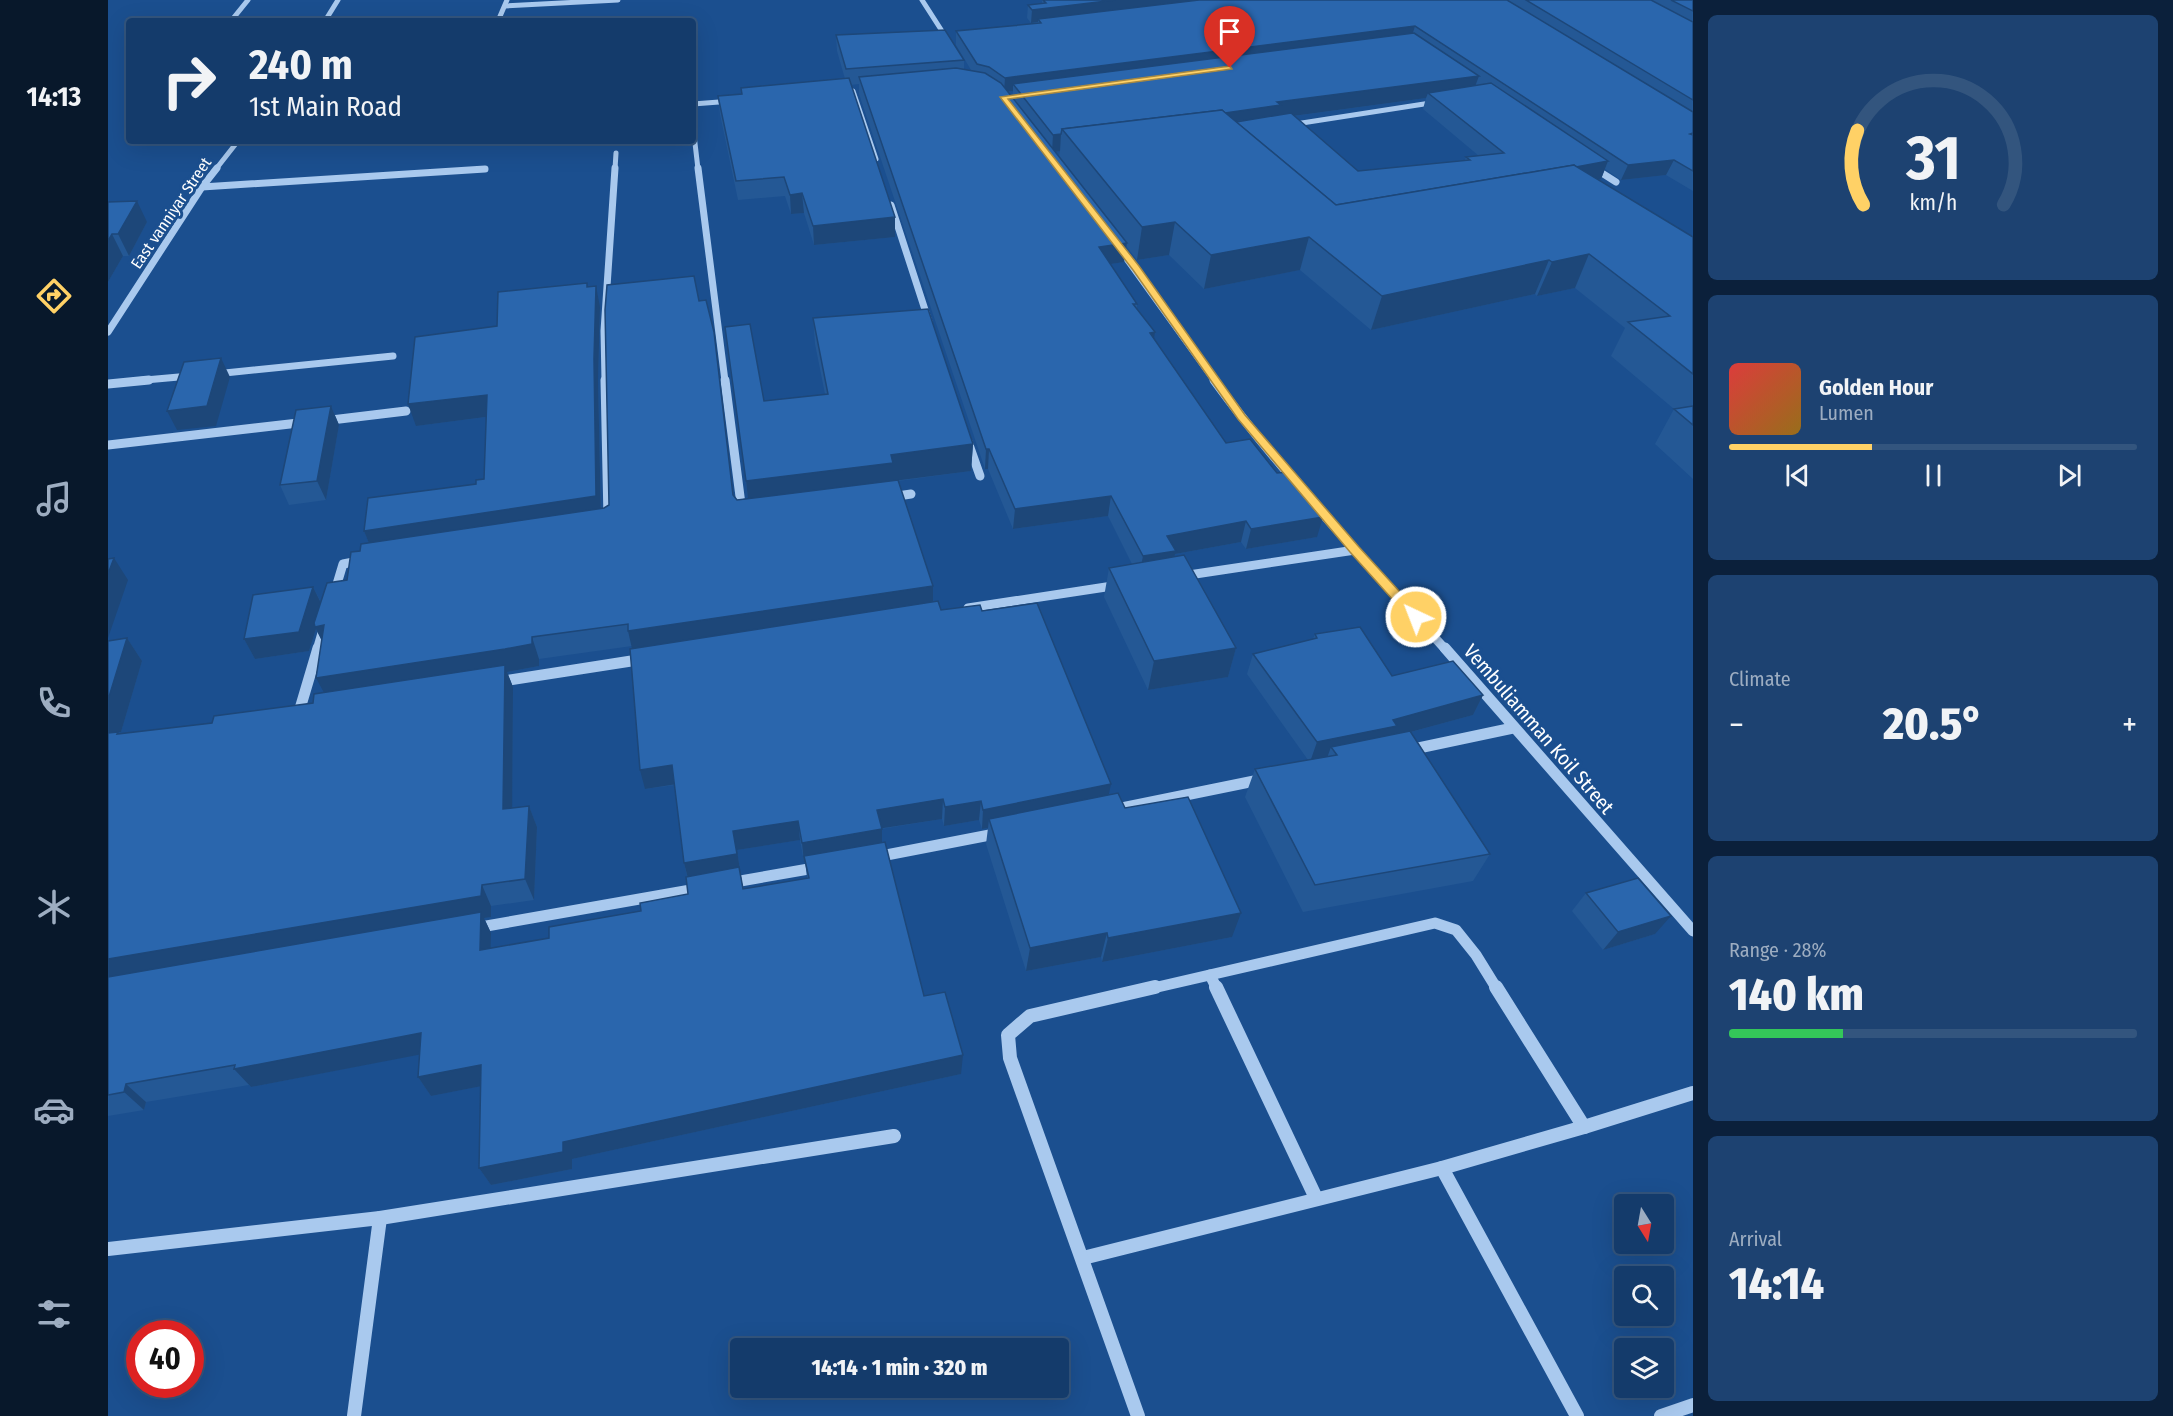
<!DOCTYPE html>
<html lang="en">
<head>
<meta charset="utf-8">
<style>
  body { margin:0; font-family:"Fira Sans Condensed",sans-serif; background:#1d4271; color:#f1f3f6; height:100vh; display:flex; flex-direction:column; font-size:22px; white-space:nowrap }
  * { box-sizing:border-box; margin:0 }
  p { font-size:20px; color:#9dadc1 }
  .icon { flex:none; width:33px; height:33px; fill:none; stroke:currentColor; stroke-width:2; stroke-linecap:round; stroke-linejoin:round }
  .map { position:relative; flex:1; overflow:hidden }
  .drawer { display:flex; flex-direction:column; gap:15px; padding:15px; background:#0b203b; width:480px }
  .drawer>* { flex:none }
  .hud { position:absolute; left:18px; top:18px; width:570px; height:126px; border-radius:6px; box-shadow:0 6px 24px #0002,0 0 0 2px #33557e; background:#143b6b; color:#f1f3f6; overflow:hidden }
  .needle { width:39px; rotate:169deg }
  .buttons { position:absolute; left:1506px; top:1194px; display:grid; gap:12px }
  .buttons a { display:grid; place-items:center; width:60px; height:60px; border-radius:6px; background:#143b6b; box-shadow:0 6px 24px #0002,0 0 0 2px #33557e; font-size:30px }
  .speed { position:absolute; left:18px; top:1320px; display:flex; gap:12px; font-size:30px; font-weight:700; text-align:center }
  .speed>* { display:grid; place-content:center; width:78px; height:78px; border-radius:50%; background:#143b6b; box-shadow:0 6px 24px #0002,0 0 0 2px #33557e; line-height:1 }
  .speed .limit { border:9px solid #d22; background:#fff; color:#111 }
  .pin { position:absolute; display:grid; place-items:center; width:51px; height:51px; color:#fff; margin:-62px -26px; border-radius:50% 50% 50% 0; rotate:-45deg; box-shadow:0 0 6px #0007 }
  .pin .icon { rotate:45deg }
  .me { position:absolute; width:66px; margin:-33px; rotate:317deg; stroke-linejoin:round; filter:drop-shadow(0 0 4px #0008) }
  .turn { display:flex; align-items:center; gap:21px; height:126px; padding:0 24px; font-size:27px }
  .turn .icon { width:78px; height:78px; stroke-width:2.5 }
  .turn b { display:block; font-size:42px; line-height:51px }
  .big { font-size:45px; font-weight:800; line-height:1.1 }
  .drawer .tile { flex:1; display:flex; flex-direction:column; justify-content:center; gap:9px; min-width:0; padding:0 21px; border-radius:9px; background:#1d4271 }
  .drawer .dial { align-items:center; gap:0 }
  .dial svg { height:156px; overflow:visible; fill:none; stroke:#33557e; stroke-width:7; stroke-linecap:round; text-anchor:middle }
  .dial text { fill:#f1f3f6; stroke:none }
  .song { display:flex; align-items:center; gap:18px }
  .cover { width:72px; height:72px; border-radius:9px; background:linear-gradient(135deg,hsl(0 70% 55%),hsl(40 70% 35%)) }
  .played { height:6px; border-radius:3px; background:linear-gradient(90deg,#ffd166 35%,#33557e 35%) }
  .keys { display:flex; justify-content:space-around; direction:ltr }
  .heat { display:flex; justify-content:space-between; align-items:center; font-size:33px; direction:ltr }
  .charge { height:9px; border-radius:4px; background:linear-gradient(90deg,#34c759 28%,#33557e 0) }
  .trip { position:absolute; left:622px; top:1338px; width:339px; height:60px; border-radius:6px; background:#143b6b; box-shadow:0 6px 24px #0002,0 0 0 2px #33557e; font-weight:800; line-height:60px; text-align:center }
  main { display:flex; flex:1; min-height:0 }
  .dock { display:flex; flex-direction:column; width:108px; justify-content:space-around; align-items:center; background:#08182b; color:#9dadc1 }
  .dock .icon { width:42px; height:42px }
  .dock .active { color:#ffd166 }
  .dock b { font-size:27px; color:#f1f3f6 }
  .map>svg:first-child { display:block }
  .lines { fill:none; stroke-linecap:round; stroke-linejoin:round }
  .minor-far4 { stroke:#a9c9ee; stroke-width:5 }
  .minor-far3 { stroke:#a9c9ee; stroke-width:7 }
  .minor-far2 { stroke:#a9c9ee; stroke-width:9 }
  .minor-far1 { stroke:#a9c9ee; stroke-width:11 }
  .minor { stroke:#a9c9ee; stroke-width:14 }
  .wall { fill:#245895; fill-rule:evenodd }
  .shaded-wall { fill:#1d4779 }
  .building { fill:#2a66ad; stroke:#1d4779; stroke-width:1.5 }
  .route { fill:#ffd166; stroke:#a68842; stroke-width:1.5 }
  .labels { text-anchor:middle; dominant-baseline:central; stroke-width:6; stroke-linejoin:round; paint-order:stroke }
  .far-street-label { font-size:16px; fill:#fff; stroke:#1b4f8f }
  .street-label { font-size:20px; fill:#fff; stroke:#1b4f8f }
</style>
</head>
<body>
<main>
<nav class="dock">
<b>14:13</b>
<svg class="icon active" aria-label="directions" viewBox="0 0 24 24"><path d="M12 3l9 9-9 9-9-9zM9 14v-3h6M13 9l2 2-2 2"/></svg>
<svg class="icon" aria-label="music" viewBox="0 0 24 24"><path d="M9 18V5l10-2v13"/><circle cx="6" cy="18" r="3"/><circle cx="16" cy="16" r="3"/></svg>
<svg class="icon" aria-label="phone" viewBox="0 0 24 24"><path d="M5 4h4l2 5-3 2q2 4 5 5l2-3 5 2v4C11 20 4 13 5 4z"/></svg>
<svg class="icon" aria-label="climate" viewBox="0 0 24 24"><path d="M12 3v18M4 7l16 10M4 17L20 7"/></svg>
<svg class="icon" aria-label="car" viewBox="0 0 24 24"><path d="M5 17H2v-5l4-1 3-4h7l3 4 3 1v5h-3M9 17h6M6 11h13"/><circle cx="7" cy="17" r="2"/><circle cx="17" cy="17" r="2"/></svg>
<svg class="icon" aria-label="filters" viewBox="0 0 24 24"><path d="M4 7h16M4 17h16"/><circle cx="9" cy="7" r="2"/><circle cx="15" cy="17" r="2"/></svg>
</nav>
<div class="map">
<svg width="1585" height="1416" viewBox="0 0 1585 1416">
  <rect width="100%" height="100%" fill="#1b4f8f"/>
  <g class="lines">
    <g class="minor-far4">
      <path d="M814,0l27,42"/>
      <path d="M397,6l113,-6"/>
      <path d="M123,21l17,-21"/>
      <path d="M217,21l13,-21"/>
      <path d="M390,21l9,-21"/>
      <path d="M745,91l23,68"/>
      <path d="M585,104l39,-3"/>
      <path d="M1181,125l148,-23"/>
      <path d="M585,126l5,43"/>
      <path d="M1485,167l3,2"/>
      <path d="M108,169l22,-28"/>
      <path d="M507,169l1,-16"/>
    </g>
    <g class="minor-far3">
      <path d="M590,168l27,213"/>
      <path d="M1486,168l22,14"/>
      <path d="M94,187l283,-18"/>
      <path d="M783,205l38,117"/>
      <path d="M1009,245l98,136"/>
      <path d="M0,332l94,-145 15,-19"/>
      <path d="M107,374l178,-18"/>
      <path d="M26,381l56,-5"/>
      <path d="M497,381l-1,-50 11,-163"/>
    </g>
    <g class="minor-far2">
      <path d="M497,380l3,138"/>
      <path d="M617,380l17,132"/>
      <path d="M1106,380c70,96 153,183 232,270"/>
      <path d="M0,384l41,-4"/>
      <path d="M215,421l83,-10"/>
      <path d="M860,442l12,34"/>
      <path d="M0,445l199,-23"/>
      <path d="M783,497l20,-3"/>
      <path d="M1074,576l173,-26"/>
      <path d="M226,594l9,-30 21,-4"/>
      <path d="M860,608l151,-23"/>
      <path d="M209,650l7,-24"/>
    </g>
    <g class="minor-far1">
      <path d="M1337,648l248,283"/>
      <path d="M389,682l147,-23"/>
      <path d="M191,712l19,-64"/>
      <path d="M1301,750l104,-22"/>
      <path d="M1004,810l152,-31"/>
      <path d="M768,857l124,-24"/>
      <path d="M621,883l91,-16"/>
      <path d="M367,928l227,-40"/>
      <path d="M1102,975l7,14"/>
      <path d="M1041,989l286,-66 21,7 20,25 21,34"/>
    </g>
    <g class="minor">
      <path d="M1108,987l100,211"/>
      <path d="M1388,987l88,140 109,-34"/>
      <path d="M1334,1168l135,248"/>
      <path d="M0,1249l272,-31 514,-82"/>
      <path d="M975,1258l359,-90 142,-41"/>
      <path d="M246,1416l26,-198"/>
      <path d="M1030,1416l-128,-358 -2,-23 22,-19 125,-29"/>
      <path d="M1553,1416l32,-11"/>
    </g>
  </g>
  <g class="wall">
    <path d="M934,0h651v191l-27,-16 -45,5 -16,-11 -4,10h-3l95,58v242l-38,-35 19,-35 -63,-53 14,-28 -50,-40 -38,8 -2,-2 -164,36 -71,-60 -96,19 -35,-34 -32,5 -11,-14 -2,16 -14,2 27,40v5l17,30 72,104 91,94 -71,12 -5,-7 -66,12 -1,3 62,91 -8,29 -80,13 -44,-93 5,-29 23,-4 -24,-48 -95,13 -25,-60h-3l-126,-375v-10l-8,1 44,152 -81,8 -10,-32 -13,1 -6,-18 -47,4 -18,-86 -2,-18 24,-1 -1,-7 104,-9 -8,-28 -1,-16 128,25v9l7,1 -15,-25v-14l82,-8h-7l-4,-5 1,-13 14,-2zM905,91l-1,7 -5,-6zM1318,98l-3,11 56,47 -13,1 -1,3 -107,11 -64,-55zM946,151h6l-1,6z"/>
    <path d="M0,202l39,20 -18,34h-6l-15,26z"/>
    <path d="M480,287l12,20 -2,73 3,129 133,-14 3,5 11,-2 -20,-145 36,48 61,-7 -10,-50 -2,-26 160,126 -2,27 -73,10 35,105v16l8,8 41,1 127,183 16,14 107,129 -130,25 -1,-5 -75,14 -40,-127 2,-16 -6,1 -3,-9 -35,6 -2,-7 -61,10 1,14 42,153 37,78 -389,85v10l-81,16 -12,-17 2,-82 -50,10 -13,-19 2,-23 -169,33 -2,-2 -103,17 -2,8 -36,6v-475l19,-3 15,23 -21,71h-3l1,2 93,-11 101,-20 11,-10 -2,-52 -6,-12 -7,22 -54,8 -11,-20 69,-52 8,15 26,-22 13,-29 9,-8 -5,-12 112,-47 8,-5 2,-62 -70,9 81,-100zM524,646l13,143 30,-4 9,78 3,13 1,18 -47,17 -92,27 -59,10 1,-15 -7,-15 7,-1v-11l43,-6 3,-73 -8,-21 -17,2 1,-121 -6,-15 32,-6v-7zM692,840l4,22 1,-1 2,17 -64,11 -6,-39z"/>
    <path d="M223,406l8,19 -13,75 -37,5 -9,-20z"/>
    <path d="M1207,634l77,42 91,19 -10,20 -62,17 79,122 -17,27 -170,31 -58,-115 10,-28 53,-9 -61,-86 6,-20 60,-15z"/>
    <path d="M1478,893l69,41 -52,16 -31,-39z"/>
  </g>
  <g class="shaded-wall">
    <path d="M1007,0h112l-189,19v3l-7,1 1,-13z"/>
    <path d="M1307,26l-4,13 -398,45v7l-9,1 1,-14z"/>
    <path d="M1371,76l-6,16 -45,1 -2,5 -148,20 -213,15 212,-31z"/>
    <path d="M953,134l-1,17 -8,1 1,-17z"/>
    <path d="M1566,160l-8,15 -45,5 7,-15z"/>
    <path d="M1500,161l-7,18 -271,47 5,-18z"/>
    <path d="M694,193l2,20 -13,1 -1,-19z"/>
    <path d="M29,201l10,21 -18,34 -11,-22z"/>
    <path d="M787,217v20l-81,8 -1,-19z"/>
    <path d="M1067,222l-6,33 -32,5 5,-33z"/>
    <path d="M4,234l11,22 -15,26v-41z"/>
    <path d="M1201,237l-9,33 -96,19 7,-34z"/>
    <path d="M1019,243l-3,19 -27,4 2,-19z"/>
    <path d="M1481,254l-14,34 -38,8 15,-34z"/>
    <path d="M1441,260l-14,34 -164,36 11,-34z"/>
    <path d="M488,286l4,21 -2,73 3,138 -228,35 -9,-22 232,-35 -2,-137z"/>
    <path d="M1047,332l-3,20 -2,-19z"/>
    <path d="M113,358l9,19 -14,49 -39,4 -10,-19z"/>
    <path d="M379,395l6,21 -77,10 -8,-22z"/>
    <path d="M223,406l8,19 -13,75 -9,-19z"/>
    <path d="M865,444l-2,27 -78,10 -144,27 -3,-27 145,-26z"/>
    <path d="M878,449h3l-1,20h-3z"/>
    <path d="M1003,496l-3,20 -95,13 2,-20z"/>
    <path d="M1215,517l-6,20 -71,12 5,-20z"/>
    <path d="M1138,521l-5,21 -66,12 -4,18 -32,4 4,-20 24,-20z"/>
    <path d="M6,558l14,22 -20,58v-64z"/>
    <path d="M825,586v22l-300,45 -5,-22z"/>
    <path d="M205,587l10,20 3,42 -10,-20 -7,22 -54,8 -11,-20z"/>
    <path d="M424,637l7,22v7l-32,6 6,15 -1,144 -9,-22 -175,-109 -12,-22z"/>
    <path d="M19,638l15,23 -21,71h-3l16,22 -26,-20v-34z"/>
    <path d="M1128,648l-8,29 -80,13 6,-29z"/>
    <path d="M1375,695l-10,20 -81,22 -55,18 -6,-8 -4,11 -17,4 7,-20 76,-22z"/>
    <path d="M564,765l5,19 -32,5 -5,-19z"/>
    <path d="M1003,784l-4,19 -118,16 -1,9 -6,1 1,-19z"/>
    <path d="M835,799l-1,20 -65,10v-19z"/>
    <path d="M873,801l-2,19 -35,6 1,-19z"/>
    <path d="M421,806l8,21 -3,73 -9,-21z"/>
    <path d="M690,821l2,19 -63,10 9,60 -57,-28 -5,-19 49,-32z"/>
    <path d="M774,829v19l-78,8 1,5 -1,1 -2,-19z"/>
    <path d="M374,885l9,21v11l-7,1 7,15 -1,37 -382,12v-23z"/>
    <path d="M1133,913l-9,24 -130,25 6,-24z"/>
    <path d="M1563,916l-16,18 -52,16 15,-18z"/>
    <path d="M999,933l-6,24 -75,14 4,-23z"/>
    <path d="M313,1033l12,19 -182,35 -17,-18z"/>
    <path d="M855,1055l-2,19 -389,85v10l-81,16 -12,-17 84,-26z"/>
    <path d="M373,1065l11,19 -61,12 -13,-19z"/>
    <path d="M18,1084l20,18 -2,8 -20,-18z"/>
  </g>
  <g class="building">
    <path d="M935,0h72l-83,10 -4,-5 18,-2z"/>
    <path d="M1091,0h308l186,112v21l-3,1 3,1v36l-19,-11 -46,5 -213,-139 -410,52 -16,-11 -12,-3 -21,-33 85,-8 -3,-4z"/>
    <path d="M1418,0h125l42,22v78z"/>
    <path d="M1563,0h22v11z"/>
    <path d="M837,30l19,30 -118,9 -10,-34z"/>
    <path d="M1306,33l65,43 -202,26 4,3 -56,8 -3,-3 -160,19 -1,5 -8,1 -40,-51z"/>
    <path d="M848,68l29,5 16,10 126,160 -28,4 38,57h-4l22,28 -5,1 76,110 24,-4 27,34 12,-1 34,45 -72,12 -5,-8 -79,15 9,15 -33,5 -32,-60 -96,13 -26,-60h-3l-127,-372z"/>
    <path d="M741,78l46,139 -82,9 -11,-33 -12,2 -6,-18 -48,4 -18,-85 24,-2 -1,-6z"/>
    <path d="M1383,83l117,78 -32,6 -2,-2 -238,40 -100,-83 55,-9 67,58 112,-11 -4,-3 38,-4 -76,-60z"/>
    <path d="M1114,110l114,95 238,-40 119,72v137l-65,-52 42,-6 -81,-62 -37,8 -3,-2 -167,36 -73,-59 -98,18 -36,-33 -33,5 -80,-98z"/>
    <path d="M29,201l-19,33h-6l-4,7v-39z"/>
    <path d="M586,276l5,25 7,-1 8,32 19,163 4,5 161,-20 35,106 -305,45v-7l-96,13v7l-27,5 -189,29 8,-53 -9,2 -1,-4 13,-40 20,-3 4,-28 9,-1 1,-7 243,-36 5,-3 -4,-195 2,-25z"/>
    <path d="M479,283v4l9,-1 -2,73 2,137 -232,35 4,-33 108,-14v-4l8,-1 3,-84 -79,9 7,-67 82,-11 1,-34z"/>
    <path d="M820,309l45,135 -82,11 2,8 -147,18 -21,-154 25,-3 14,77 64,-7 -15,-76z"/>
    <path d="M113,358l-14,48 -40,5 17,-49z"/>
    <path d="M223,406l-14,75 -37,4 16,-75z"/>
    <path d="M1585,406v19l-19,-16z"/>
    <path d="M1076,555l52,93 -82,13 -45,-93z"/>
    <path d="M6,558l-6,16v-15z"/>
    <path d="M205,587l-14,45 -55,7 9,-44z"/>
    <path d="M830,601l3,9 39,-5 2,6 55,-8 74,181 -128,26 -2,-9 -36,6 -2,-8 -66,11 5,19 -80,14 -4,-22 -65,10 4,23 -53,9 -12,-98 -32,5 -10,-121z"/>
    <path d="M1252,627l32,49 61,-15 30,34 -90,25 4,6 -80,16 -64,-88 64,-16 -2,-4z"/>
    <path d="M19,638l-19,62v-59z"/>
    <path d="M397,665l-2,144 26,-3 -4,73 -43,6 -1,11 -373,63v-226l10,-1 -1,2 95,-11 2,-7 99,-13 1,-9z"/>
    <path d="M1302,731l80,123 -175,31 -60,-116 82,-14 -6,-8z"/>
    <path d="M1010,793l7,15 63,-11 53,116 -133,25 -1,-5 -77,15 -41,-129z"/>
    <path d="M777,842l39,154 21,-4 18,63 -400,87v10l-84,16 2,-103 -63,12 3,-44 -187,36 1,-4 -109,19 -2,8 -16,3v-118l373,-65 -1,38 69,-12v-11l92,-16 -1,-8 48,-9 -2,-17 53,-10 4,22 66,-11 -5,-22z"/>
    <path d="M1530,878l33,38 -53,16 -32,-39z"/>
  </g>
  <path class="route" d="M1122,66l2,3 -224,30 131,167 106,149 114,132 61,67 2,3 -2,3h-9l-61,-68 -112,-133 -105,-149 -133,-173z"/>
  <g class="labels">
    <g class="far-street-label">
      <text transform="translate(63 213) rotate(-56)">East vanniyar Street</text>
    </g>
    <g class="street-label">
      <text transform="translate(1431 729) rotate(49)">Vembuliamman Koil Street</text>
    </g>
  </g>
</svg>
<div class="buttons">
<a><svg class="needle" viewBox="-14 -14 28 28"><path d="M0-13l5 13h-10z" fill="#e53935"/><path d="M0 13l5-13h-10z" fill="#9dadc1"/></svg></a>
<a><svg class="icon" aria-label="search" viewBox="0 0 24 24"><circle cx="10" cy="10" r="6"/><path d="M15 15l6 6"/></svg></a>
<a><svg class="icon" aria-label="layers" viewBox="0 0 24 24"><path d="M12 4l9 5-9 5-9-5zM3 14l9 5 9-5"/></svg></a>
</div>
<div class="speed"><div class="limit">40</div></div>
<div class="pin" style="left:1122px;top:68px;background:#d93025"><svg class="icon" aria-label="arrive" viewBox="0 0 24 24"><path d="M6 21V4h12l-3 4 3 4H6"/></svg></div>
<svg class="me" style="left:1308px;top:617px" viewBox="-20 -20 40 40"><circle r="17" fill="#ffd166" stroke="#fff" stroke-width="3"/><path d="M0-11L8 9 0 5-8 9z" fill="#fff"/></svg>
<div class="trip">14:14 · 1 min · 320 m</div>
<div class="hud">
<div class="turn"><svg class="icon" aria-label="right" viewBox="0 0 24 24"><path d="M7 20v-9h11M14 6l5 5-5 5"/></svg><div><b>240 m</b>1st Main Road</div></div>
</div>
</div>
<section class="drawer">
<div class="tile dial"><svg viewBox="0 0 100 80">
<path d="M14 69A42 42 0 1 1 86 69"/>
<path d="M14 69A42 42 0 0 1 11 31" stroke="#ffd166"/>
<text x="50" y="56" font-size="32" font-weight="700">31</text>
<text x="50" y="72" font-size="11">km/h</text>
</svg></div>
<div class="tile">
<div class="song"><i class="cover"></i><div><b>Golden Hour</b><p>Lumen</p></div></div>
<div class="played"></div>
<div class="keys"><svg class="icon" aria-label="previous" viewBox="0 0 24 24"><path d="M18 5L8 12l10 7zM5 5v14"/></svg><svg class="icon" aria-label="pause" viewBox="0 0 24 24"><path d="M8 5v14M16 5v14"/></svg><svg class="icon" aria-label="next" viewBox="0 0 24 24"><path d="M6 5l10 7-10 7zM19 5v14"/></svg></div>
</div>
<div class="tile"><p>Climate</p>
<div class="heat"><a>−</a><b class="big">20.5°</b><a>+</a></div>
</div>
<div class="tile"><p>Range · 28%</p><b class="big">140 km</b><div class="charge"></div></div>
<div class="tile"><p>Arrival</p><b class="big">14:14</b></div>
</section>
</main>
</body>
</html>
